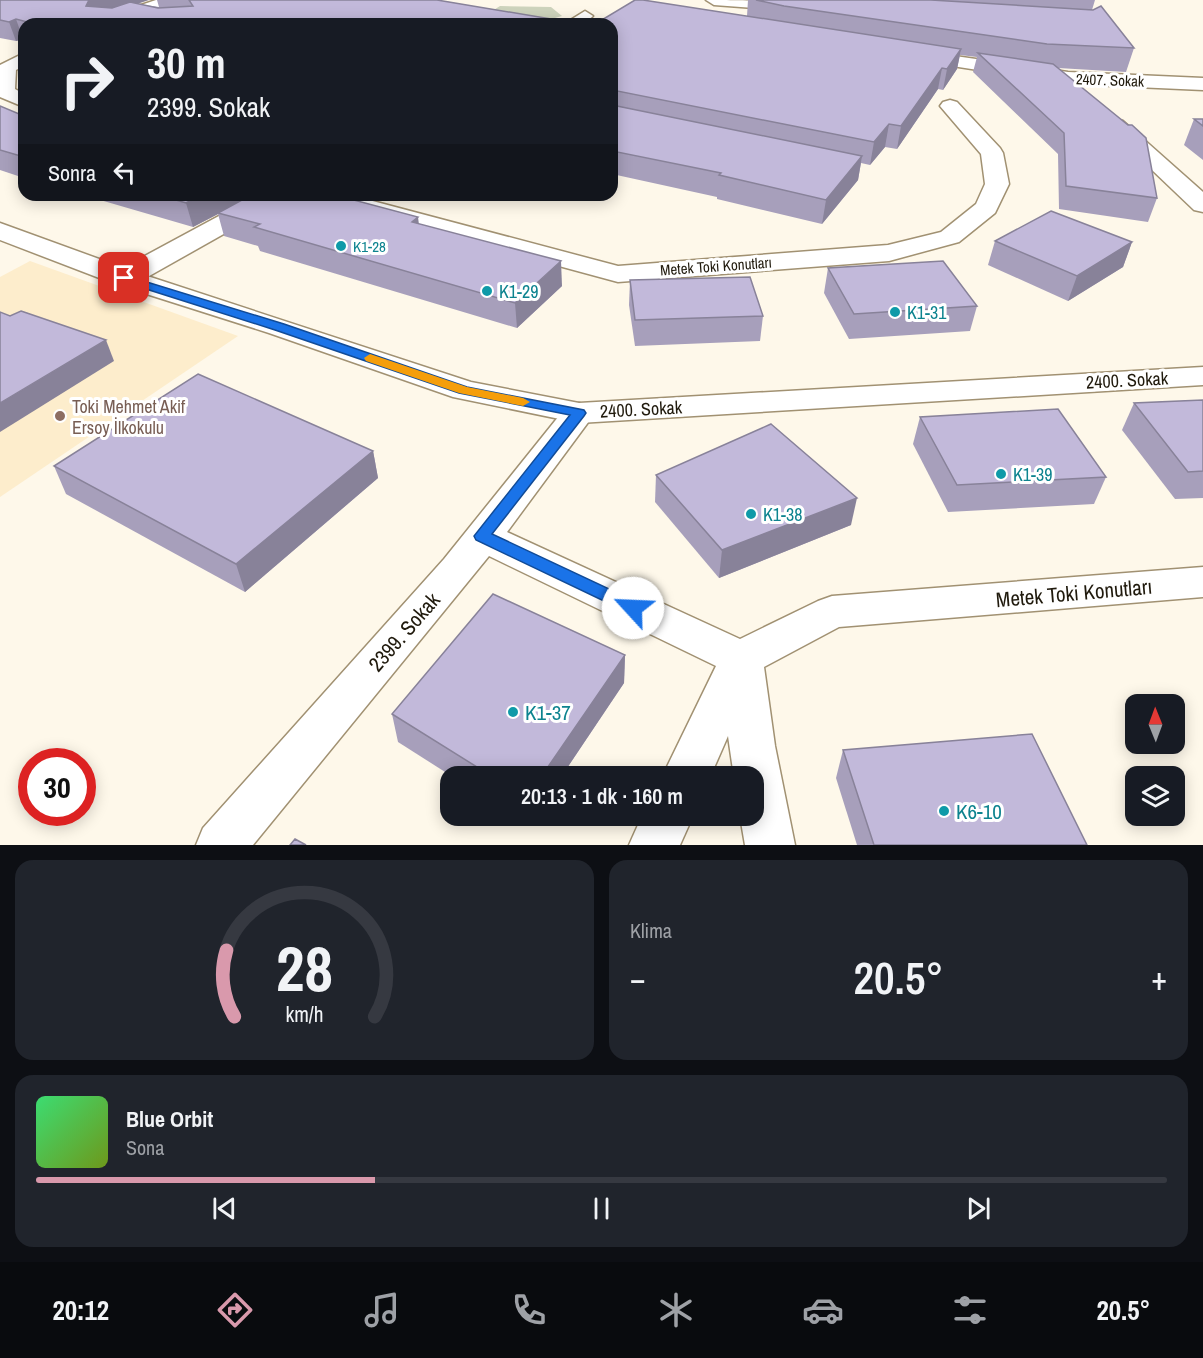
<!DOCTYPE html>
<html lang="tr">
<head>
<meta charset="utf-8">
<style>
  body { margin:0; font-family:"Archivo Narrow",sans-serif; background:#20242c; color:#f1f3f6; height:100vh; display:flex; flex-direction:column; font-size:22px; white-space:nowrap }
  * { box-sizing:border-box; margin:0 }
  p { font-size:20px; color:#9ea1a6 }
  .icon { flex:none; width:33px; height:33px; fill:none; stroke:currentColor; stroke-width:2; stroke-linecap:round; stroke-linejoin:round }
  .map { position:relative; height:845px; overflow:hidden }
  .drawer { display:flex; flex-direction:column; gap:15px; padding:15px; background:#0d0f14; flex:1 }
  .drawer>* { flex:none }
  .hud { position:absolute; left:18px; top:18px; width:600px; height:183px; border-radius:18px; box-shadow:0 3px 15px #0003; background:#171b24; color:#f1f3f6; overflow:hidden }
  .needle { width:39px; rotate:359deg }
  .buttons { position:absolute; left:1125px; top:694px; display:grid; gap:12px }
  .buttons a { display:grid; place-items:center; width:60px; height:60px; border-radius:12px; background:#171b24; box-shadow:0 3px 15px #0003; font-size:30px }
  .speed { position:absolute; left:18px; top:748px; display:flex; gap:12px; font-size:30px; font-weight:700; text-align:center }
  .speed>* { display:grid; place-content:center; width:78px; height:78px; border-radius:50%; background:#171b24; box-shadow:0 3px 15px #0003; line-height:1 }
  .speed .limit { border:9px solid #d22; background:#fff; color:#111 }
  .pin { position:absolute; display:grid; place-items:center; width:51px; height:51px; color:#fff; margin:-26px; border-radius:12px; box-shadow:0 3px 9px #0006 }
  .me { position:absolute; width:66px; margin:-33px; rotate:295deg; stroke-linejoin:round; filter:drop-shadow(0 0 4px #0008) }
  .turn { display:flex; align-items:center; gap:21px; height:126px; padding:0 30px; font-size:27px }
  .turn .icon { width:78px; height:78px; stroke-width:2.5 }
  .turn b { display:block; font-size:42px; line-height:51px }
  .then { display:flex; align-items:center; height:57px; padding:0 30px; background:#0003; gap:12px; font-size:22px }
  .big { font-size:45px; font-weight:600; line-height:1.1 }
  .drawer .card { flex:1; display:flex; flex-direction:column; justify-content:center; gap:9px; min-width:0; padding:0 21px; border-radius:18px; background:#20242c }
  .drawer .dial { align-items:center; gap:0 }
  .dial svg { height:156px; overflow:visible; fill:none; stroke:#363941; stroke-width:7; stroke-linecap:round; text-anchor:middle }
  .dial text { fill:#f1f3f6; stroke:none }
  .song { display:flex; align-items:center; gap:18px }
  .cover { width:72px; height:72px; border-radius:9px; background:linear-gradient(135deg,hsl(140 70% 55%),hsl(80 70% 35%)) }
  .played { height:6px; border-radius:3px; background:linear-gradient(90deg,#d999ac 30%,#363941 30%) }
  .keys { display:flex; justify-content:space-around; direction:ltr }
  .heat { display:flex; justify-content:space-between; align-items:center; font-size:33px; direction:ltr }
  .drawer .tiles { flex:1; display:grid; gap:15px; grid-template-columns:1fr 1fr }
  .card:last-child { grid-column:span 2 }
  .trip { position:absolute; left:440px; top:766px; width:324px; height:60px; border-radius:18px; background:#171b24; box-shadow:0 3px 15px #0003; font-weight:600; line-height:60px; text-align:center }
  .tabs { display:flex; height:96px; justify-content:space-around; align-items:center; background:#090b0e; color:#9ea1a6 }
  .tabs .icon { width:42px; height:42px }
  .tabs .current { color:#d999ac }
  .tabs b { font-size:27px; color:#f1f3f6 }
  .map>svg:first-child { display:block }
  .built { fill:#fdedcc }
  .green { fill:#ced4bd }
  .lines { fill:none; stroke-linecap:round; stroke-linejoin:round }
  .minor-casing { stroke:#a19172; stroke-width:3 }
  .major-casing { stroke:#a19172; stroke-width:3 }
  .minor { fill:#fff; fill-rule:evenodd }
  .major { fill:#fff; fill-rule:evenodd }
  .wall { fill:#a79fbb }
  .shaded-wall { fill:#888299 }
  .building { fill:#c2b9da; stroke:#888299; stroke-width:1.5 }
  .route { fill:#1a73e8; stroke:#114b97; stroke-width:1.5 }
  .slow { fill:#f59e0b }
  .culture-dot { fill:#0f9aa8; stroke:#fff; stroke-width:2 }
  .education-dot { fill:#8d6e63; stroke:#fff; stroke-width:2 }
  .labels { text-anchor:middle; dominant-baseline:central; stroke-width:6; stroke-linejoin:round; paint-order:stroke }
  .far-street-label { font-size:15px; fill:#201a0d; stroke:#fff }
  .far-culture-label { font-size:15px; fill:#0d838f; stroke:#fff; text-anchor:start }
  .culture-label { font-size:18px; fill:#0d838f; stroke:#fff; text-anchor:start }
  .street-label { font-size:18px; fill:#201a0d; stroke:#fff }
  .education-label { font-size:18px; fill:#785e54; stroke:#fff; text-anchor:start }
  .near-street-label { font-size:21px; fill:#201a0d; stroke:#fff }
  .near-culture-label { font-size:21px; fill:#0d838f; stroke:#fff; text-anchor:start }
</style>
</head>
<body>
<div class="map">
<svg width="1203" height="845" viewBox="0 0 1203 845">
  <rect width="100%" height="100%" fill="#fef8ea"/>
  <path class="built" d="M30,261l208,75 -238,161v-220z"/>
  <path class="green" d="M500,6l51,1 11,9 -21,6 -52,-9z"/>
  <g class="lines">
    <defs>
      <g id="minor">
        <path d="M156,0h23l-2,3 -59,21h-24l2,-4z"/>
        <path d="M706,0c18,0 85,0 95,6l-8,5 -79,-6z"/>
        <path d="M585,11l8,5 -9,8h-20z"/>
        <path d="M913,50l155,22 135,6v12l-135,-6 -161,-25 -3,-4 3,-4z"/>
        <path d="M24,53v13l-8,4 -1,19 9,5v13l-24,-10v-32z"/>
        <path d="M950,100l7,2 43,46 3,5 6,31 -14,29 -36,29 -70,19 -271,21 -303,-82 -4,-5h39l268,71 270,-21 53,-13 35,-28 9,-20 -4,-30 -41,-48 3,-4z"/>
        <path d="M1116,119l7,2 80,71v20l-9,-2 -85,-81 -3,-4 3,-4z"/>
        <path d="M258,195h30l-4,5 -149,84 -10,2 -10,-2 -4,-6 4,-6z"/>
        <path d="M579,403l12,3 4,7 -88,119 233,107 78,-38 14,-5 371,-29v30l-364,30 -75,40 11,79 20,99h-50l-5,-29h13v-39h-19l-6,-41 -18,41h-48l54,-111 -227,-110 -236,289h-57l7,-17 241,-269 123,-153z"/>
        <path d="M642,816h51l-13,29h-51z"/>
      </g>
      <path id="major" d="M0,223l135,49 336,110 108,21 624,-36v18l-624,38 -126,-26 -184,-64 -154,-49 -115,-44z"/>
    </defs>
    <use href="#minor" class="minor-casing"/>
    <use href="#major" class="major-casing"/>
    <use href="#minor" class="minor"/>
    <use href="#major" class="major"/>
  </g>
  <g class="wall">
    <path d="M0,0l138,4 21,3 -2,-7h280l144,24h-557v15l-8,2 -16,-3z"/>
    <path d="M748,0h347l-3,10 42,38 -8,24 -68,-4 99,130 -9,24 -89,-13 -1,-55 -85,-82 4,-15 -17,-2 -3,14 -14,21 -5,-1 -41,60 -12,-2 -15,18 -9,-2 -3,17 -36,44 -105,-25v-2l-105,-23v-150l135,-8z"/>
    <path d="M0,106l24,10v62l-24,-8z"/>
    <path d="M1194,119h9v41l-19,-15z"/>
    <path d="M83,195h162v3l174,26 143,62 -45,42 -257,-77 -2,-5 -34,-10 -6,-22 -25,13z"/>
    <path d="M995,241l137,1 -9,25 -55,34 -80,-36z"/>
    <path d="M828,268l149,38 -7,25 -121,8 -25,-46z"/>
    <path d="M630,280l133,36 -3,25 -125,5 -6,-41z"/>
    <path d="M1203,400v98l-28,1 -53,-69 12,-27z"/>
    <path d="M920,417l186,60 -12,27 -146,8 -35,-68z"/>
    <path d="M373,451l5,27 -133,114 -179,-98 -12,-28z"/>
    <path d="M656,475l195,50 -132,53 -64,-76z"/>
    <path d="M625,655l-1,28 -63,94h-108l-55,-35 -6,-28z"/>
    <path d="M843,750l244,95h-230l-21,-67z"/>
    <path d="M515,816h20l-6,9z"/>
  </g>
  <g class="shaded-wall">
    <path d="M89,0h60l-54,18 -9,-12z"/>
    <path d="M16,19l7,20 -7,2 -7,-19z"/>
    <path d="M961,49l-4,20 -14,21 4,-21z"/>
    <path d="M942,68l-4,21 -41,60 4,-23z"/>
    <path d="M889,124l-4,23 -15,18 4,-23z"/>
    <path d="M862,156l-4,24 -36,44 4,-24z"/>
    <path d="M201,195h44l1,4 -28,14v1l-25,13 -7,-24z"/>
    <path d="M418,217l3,24 -9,-19z"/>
    <path d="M1132,242l-9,25 -55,34 9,-25z"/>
    <path d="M561,261l1,25 -45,42 -2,-25z"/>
    <path d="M106,340l8,21 -114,71v-29z"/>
    <path d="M373,451l5,27 -133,114 -9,-28z"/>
    <path d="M857,498l-6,27 -132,53 3,-28z"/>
    <path d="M625,655l-1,28 -63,94h-20z"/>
    <path d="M529,816h6l-6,9z"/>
  </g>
  <g class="building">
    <path d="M0,0h89l-3,6 26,2 18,-6 28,6 35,-2 -4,-6h248l144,24h-546l-19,-5 -7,3 -9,-2z"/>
    <path d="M635,0h8l318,49 -14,20 -5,-1 -41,58 -12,-2 -15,18 -262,-52v-66h-17z"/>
    <path d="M756,0h175l162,10 8,-4 33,42 -87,-4 -263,-38z"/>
    <path d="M978,53l75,11 75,61h4l14,13 11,60 -91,-12 -2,-53z"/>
    <path d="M612,105l250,51 -36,44 -107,-25 2,-2 -109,-22z"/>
    <path d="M0,106l24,10v41l-24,-7z"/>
    <path d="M1194,119h9v7z"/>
    <path d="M159,195h42l-15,8z"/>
    <path d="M251,195h84l83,22 -6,5 149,39 -46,42 -261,-76 6,-3 -42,-11z"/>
    <path d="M1051,211l81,31 -55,34 -82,-35z"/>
    <path d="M943,261l34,45 -123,8 -26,-46z"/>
    <path d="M750,277l13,39 -128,4 -5,-40z"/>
    <path d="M21,311l85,29 -106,63v-91l10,4z"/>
    <path d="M198,374l175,77 -137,113 -182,-98z"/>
    <path d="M1203,400v71l-15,1 -54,-69z"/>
    <path d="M1058,409l48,68 -149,8 -37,-68z"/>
    <path d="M771,424l86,74 -135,52 -66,-75z"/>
    <path d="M493,594l132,61 -84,122h-48l-101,-63z"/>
    <path d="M1032,734l55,111h-213l-31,-95z"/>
    <path d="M295,839l11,6h-16z"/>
  </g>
  <path class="route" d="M124,275l160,49 183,63 117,23 2,3 -2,3 -92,118 147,69 2,5 -2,4 -6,2 -6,-2 -151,-72 -2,-4 96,-121 -111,-22 -184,-63 -154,-49 -2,-3z"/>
  <path class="slow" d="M370,354l97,33 56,11 7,4 -7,4 -64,-13 -93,-32 -2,-3z"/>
  <g class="culture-dot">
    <circle cx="341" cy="246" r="6"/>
    <circle cx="487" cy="291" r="6"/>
    <circle cx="895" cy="312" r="6"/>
    <circle cx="1001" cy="474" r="6"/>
    <circle cx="751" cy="514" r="6"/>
    <circle cx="513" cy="712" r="6"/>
    <circle cx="944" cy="811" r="6"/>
  </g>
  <circle class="education-dot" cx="60" cy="416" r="6"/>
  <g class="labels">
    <g class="far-street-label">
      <text transform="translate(1110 80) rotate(2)">2407. Sokak</text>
      <text transform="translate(716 266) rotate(-4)">Metek Toki Konutları</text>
    </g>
    <g class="far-culture-label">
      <text x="353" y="246">K1-28</text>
    </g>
    <g class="culture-label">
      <text x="499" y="291">K1-29</text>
      <text x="907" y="312">K1-31</text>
      <text x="1013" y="474">K1-39</text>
      <text x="763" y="514">K1-38</text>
    </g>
    <g class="street-label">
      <text transform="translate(1127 380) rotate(-3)">2400. Sokak</text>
      <text transform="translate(641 409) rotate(-3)">2400. Sokak</text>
    </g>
    <g class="education-label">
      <text x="72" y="406">Toki Mehmet Akif<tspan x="72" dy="21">Ersoy İlkokulu</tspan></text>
    </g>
    <g class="near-street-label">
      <text transform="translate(1074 593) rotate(-5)">Metek Toki Konutları</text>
      <text transform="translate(404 632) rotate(-49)">2399. Sokak</text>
    </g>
    <g class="near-culture-label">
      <text x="525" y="712">K1-37</text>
      <text x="956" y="811">K6-10</text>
    </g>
  </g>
</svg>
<div class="buttons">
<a><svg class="needle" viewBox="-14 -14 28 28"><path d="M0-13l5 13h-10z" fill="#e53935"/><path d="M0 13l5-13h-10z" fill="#9ea1a6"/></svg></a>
<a><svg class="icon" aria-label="layers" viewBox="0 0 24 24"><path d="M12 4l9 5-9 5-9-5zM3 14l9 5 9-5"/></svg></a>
</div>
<div class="speed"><div class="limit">30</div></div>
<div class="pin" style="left:124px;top:278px;background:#d93025"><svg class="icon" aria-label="arrive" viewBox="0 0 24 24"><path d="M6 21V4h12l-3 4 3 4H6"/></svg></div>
<svg class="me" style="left:633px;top:608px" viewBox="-20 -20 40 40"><circle r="19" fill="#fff"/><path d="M0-13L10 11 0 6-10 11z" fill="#1a73e8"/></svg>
<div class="trip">20:13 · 1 dk · 160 m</div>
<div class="hud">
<div class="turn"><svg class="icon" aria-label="right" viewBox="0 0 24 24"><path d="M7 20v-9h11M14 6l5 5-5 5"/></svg><div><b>30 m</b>2399. Sokak</div></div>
<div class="then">Sonra<svg class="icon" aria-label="left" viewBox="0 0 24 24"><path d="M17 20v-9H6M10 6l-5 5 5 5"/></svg></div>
</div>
</div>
<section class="drawer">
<div class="tiles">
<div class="card dial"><svg viewBox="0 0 100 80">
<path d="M14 69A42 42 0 1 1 86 69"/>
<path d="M14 69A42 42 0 0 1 10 35" stroke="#d999ac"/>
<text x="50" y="56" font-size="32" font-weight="700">28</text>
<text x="50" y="72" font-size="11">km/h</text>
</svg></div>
<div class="card"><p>Klima</p>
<div class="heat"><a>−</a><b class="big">20.5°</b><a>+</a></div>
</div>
<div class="card">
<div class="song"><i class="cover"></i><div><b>Blue Orbit</b><p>Sona</p></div></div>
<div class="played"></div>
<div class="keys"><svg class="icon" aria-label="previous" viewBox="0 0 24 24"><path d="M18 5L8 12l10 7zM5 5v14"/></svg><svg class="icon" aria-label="pause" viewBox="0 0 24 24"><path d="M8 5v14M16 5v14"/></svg><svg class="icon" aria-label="next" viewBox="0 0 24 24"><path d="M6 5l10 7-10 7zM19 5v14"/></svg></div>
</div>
</div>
</section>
<nav class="tabs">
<b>20:12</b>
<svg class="icon current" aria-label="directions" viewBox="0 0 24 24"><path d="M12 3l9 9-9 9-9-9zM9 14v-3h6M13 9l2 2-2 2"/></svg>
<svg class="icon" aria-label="music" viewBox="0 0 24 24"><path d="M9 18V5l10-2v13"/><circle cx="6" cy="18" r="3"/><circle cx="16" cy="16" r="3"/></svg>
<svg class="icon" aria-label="phone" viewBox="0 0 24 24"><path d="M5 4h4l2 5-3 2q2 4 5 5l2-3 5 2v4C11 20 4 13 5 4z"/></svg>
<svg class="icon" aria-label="climate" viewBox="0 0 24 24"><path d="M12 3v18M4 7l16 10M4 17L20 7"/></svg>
<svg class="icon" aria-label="car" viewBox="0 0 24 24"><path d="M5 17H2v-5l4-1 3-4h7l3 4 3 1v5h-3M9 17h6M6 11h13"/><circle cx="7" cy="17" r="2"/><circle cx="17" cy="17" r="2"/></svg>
<svg class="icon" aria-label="filters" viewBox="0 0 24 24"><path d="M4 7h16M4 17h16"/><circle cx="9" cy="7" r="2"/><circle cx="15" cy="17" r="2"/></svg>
<b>20.5°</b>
</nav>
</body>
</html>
